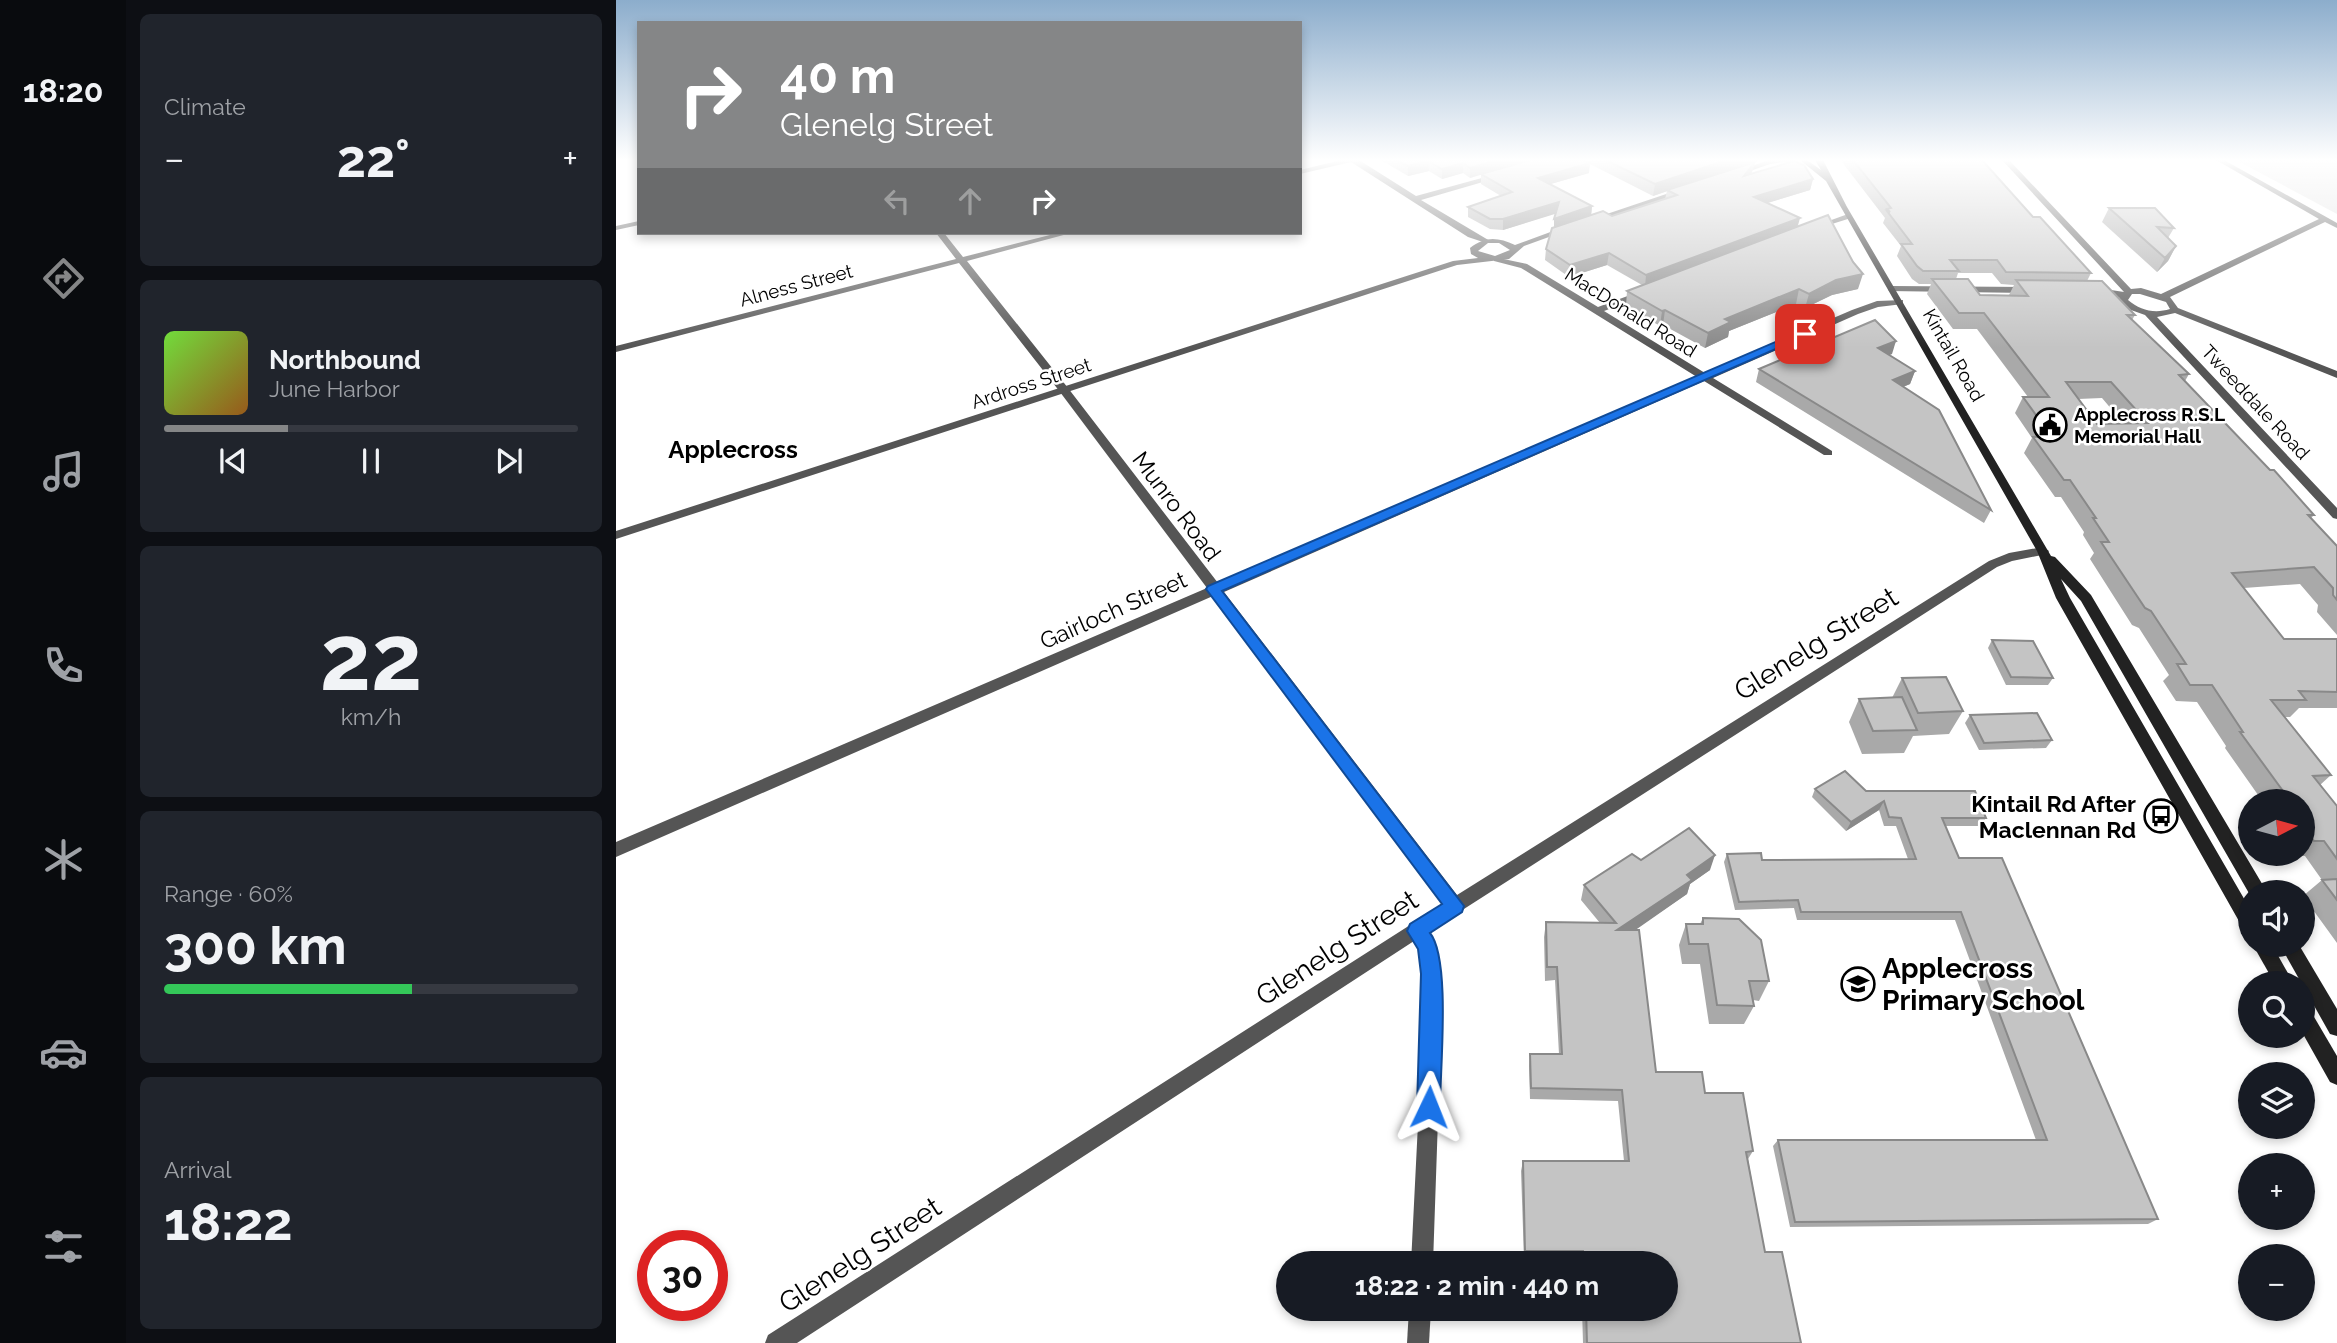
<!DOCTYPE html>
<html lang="en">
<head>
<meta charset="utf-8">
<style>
  body { margin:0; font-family:Raleway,sans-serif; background:#20242c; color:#f1f3f6; height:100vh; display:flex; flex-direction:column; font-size:26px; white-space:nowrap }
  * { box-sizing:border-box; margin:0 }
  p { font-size:23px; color:#9ea1a6 }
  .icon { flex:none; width:38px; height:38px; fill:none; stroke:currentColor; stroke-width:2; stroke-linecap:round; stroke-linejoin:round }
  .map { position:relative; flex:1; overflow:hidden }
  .sheet { display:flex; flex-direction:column; gap:14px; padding:14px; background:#0d0f14; width:490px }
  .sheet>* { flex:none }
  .guide { position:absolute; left:21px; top:21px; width:665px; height:214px; border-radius:0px; box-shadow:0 4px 10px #0003; background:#858687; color:#fff; overflow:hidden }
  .needle { width:46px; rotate:84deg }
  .buttons { position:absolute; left:1622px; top:789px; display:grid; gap:14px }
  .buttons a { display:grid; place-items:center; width:77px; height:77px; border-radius:50%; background:#171b24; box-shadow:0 4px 10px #0003; font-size:35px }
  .speed { position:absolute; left:21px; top:1230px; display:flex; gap:14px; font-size:35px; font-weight:700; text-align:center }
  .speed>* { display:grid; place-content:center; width:91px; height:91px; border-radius:50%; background:#171b24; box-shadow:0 4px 10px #0003; line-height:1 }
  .speed .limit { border:10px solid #d22; background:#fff; color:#111 }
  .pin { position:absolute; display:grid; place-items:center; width:60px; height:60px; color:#fff; margin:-30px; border-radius:14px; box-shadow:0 4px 10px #0006 }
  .me { position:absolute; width:77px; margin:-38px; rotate:2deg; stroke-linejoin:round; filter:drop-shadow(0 0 5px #0008) }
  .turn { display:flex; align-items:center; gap:24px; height:147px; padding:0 28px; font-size:32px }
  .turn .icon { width:91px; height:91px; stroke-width:2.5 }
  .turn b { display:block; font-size:49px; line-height:60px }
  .lanes { display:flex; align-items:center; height:66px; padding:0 28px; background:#0003; justify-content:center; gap:35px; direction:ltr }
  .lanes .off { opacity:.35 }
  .big { font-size:52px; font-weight:700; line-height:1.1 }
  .sheet .tile { flex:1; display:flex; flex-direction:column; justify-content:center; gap:10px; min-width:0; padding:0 24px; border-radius:10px; background:#20242c }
  .sheet .dial { align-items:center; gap:0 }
  .dial b { font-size:91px; line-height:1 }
  .song { display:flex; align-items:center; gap:21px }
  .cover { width:84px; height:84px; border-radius:10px; background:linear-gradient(135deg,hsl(100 70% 55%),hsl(30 70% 35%)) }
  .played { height:7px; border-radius:4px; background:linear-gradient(90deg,#858687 30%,#363941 30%) }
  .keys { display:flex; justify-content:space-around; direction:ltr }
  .heat { display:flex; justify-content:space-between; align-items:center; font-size:38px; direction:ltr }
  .charge { height:10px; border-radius:5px; background:linear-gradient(90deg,#34c759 60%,#363941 0) }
  .trip { position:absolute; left:660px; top:1251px; width:402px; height:70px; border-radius:35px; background:#171b24; box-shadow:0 4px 10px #0003; font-weight:700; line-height:70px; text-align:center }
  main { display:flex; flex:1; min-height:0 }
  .menu { display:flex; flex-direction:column; width:126px; justify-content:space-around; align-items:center; background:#090b0e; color:#9ea1a6 }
  .menu .icon { width:49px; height:49px }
  .menu .current { color:#858687 }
  .menu b { font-size:32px; color:#f1f3f6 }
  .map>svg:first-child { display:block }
  .green { fill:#dcdcdc }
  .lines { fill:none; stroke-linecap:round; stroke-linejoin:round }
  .minor { fill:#555; fill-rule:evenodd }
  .tertiary { fill:#555; fill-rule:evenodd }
  .secondary { fill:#222; fill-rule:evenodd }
  .wall { fill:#a9a9a9; fill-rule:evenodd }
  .shaded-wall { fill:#898989 }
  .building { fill:#c4c4c4; stroke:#898989; stroke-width:2; fill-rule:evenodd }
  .route { fill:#1a73e8; stroke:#114b97; stroke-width:2 }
  .labels { text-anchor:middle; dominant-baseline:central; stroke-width:5; stroke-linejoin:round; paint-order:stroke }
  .far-street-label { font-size:19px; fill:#000; stroke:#fff }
  .far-poi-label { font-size:19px; font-weight:bold; fill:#000; stroke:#fff; text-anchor:start }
  .street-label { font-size:23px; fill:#000; stroke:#fff }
  .poi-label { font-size:23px; font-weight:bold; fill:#000; stroke:#fff; text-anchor:end }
  .far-district-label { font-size:24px; font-weight:bold; fill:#000; stroke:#fff }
  .near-street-label { font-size:28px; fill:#000; stroke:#fff }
  .near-poi-label { font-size:28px; font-weight:bold; fill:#000; stroke:#fff; text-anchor:start }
</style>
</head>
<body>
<main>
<nav class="menu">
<b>18:20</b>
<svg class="icon current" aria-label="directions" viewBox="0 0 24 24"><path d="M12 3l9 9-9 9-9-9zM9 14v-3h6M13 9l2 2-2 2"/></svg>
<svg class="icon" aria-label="music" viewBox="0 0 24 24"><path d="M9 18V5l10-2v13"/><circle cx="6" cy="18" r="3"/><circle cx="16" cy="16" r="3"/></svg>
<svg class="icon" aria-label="phone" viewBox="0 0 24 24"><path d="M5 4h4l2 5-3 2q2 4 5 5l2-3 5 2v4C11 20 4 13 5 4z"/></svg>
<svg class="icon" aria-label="climate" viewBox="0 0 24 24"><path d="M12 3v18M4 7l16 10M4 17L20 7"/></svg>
<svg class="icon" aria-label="car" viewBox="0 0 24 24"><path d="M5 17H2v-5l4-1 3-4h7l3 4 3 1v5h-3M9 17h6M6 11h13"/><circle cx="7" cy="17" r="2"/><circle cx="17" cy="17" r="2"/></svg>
<svg class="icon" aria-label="filters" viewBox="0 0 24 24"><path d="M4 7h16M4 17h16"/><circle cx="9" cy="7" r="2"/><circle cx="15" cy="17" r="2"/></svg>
</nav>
<section class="sheet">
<div class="tile"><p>Climate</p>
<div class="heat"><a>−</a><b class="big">22°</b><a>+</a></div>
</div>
<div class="tile">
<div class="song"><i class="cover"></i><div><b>Northbound</b><p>June Harbor</p></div></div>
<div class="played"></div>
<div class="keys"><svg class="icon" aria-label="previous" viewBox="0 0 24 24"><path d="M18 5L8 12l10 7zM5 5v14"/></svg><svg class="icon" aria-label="pause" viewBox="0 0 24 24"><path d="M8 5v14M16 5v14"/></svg><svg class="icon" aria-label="next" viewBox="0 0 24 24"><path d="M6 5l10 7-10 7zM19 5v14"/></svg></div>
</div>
<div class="tile dial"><b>22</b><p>km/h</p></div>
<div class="tile"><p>Range · 60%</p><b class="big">300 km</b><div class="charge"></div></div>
<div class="tile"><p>Arrival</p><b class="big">18:22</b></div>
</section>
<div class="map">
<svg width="1721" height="1343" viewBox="0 0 1721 1343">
  <rect width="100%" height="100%" fill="#fff"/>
  <path class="green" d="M1620,160h101v54z"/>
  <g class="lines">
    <g class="minor">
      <path d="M725,160h18l57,36 84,-23v4l-79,23 69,41 -4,2 -18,-6 -117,-75 -51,12v-4z"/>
      <path d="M1386,160h7l122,129 10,-1 20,6 158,-75 -103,-59h8l113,63v5l-12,-6 -155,75 8,11 159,63v7l-162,-65 -18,4 180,191v11l-4,-1 -188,-203 -14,-5 -13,-10 2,-2 -25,-5 -1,-2 4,-3 26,4zM1516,294h8l26,8 4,7c-16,5 -30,1 -42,-9z"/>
      <path d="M1232,214h3v4l-35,11 -4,-2z"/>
      <path d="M23,221v4l-23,5v-4z"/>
      <path d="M320,233h8l19,24 95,-24h13l-104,28 101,127 150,195 479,-206 -176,-109 -27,-7v-4l33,7 71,43 43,-16h6v4l-43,16 101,62 147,-63 25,-9 26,-1v4l-25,3 -20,7 -145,64 119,73v4h-8l-120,-74 -480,211 233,303 532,-334 20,-8 34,-6 6,4 -2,3 -35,7 -15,6 -569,365 9,14 5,57 -9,261h-22l13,-261 -5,-54 -5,-8 -617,402h-32l3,-8 675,-431 -230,-308 -597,261v-15l591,-254 -147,-196 -101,-129 -343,89v-6l340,-87z"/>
      <path d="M1276,286l136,1 4,3 -4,3 -139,-2 -1,-2z"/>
      <path d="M793,1309h22l-2,34h-22z"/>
    </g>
    <g class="tertiary">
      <path d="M1152,160h30l-28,4 -34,12 -4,-2z"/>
      <path d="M1065,189l7,2 -92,31 -7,-2z"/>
      <path d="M948,227l7,2 -47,17 -15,13 -52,6 -841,274v-8l837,-270 25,-3 -7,-4 -1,-6c15,-12 28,-11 45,-3zM872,243h11l11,7 -15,6 -17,-5z"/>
    </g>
    <g class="secondary">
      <path d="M1184,160h7l14,10 -6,-10h8l24,47 204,349 4,1 36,38 173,292 2,5h-16v3l-169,-294 -20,-22 9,19 180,311v23l-6,-2 -188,-332 -19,-47 -211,-370z"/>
      <path d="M1637,945h19l22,39h-19z"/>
      <path d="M1664,945h19l38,64v27l-7,-2z"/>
      <path d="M1687,1007l7,3 27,46v29l-7,-3 -27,-48z"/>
    </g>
  </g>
  <g class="wall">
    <path d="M765,160h203l5,13 -39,11 42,22 -1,9 21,1 53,-17 2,-8 -14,5 -63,-32v-4h169l-14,5 10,-3 -4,12 62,5 -3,11 -43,13 31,24 60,62 -26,6 -27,13 -9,-4 -67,27 -1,6 -23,11 -42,-23 -3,1 -34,-20 1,-15 15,-6 -35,-20 -38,12 -24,-17 1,-11 8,-22 2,-14 -53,17 -13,-1 -22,-12v-10l33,-11 -20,-12v-10l-11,4 -7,-5 -21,6 -13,-8 -21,5z"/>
    <path d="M1227,160h142l-1,2 49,55 58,56 -4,8 48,34 -3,5 57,54 -4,7 129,134 -3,3 26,28v89l-20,-23 1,-7 -18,-21 -56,4 40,51h53v69h-38l-9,9h-6l47,58 -11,10 17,21v137l-34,-47 19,-16 -17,-24h-9l-2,-2h9v-52h-40l-38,-54 1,-2 -29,-44 -21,-1 -13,-20 6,-6 -30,-47 -7,-3 -42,-66 4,-6 -11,-18 1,-3 -23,-35h-6l-31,-44 8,-15 -17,-25 8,-16h5l-51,-68h-24l-26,-35 4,-10h-12l-7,-5 -15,-23 4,-10 -18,-23 2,-5 -43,-56zM1342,273h34l9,11 13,1 -5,10h-29l-24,-16zM1486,398l22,26h-27l-19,-25z"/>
    <path d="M1493,208l65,20 -6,10 8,8 -8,15 -11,11 -55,-50z"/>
    <path d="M1276,354l-3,1 26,16 -5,13 -7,3 88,123 -7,13 -228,-141 3,-13z"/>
    <path d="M1376,640l61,38 -5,7h-42l-18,-37z"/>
    <path d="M1286,678l61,33 -14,23 -36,2 -9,17 -42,1 -13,-32 10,-23 33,-1z"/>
    <path d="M1354,715l82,25 -6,8 -67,2 -14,-27z"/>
    <path d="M1199,789l51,2 120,27 -6,8h-35l14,32 199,361 -10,5 -358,3 -17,-81 5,-6h258l-81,-220h-158l-3,-12 -59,2 -11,-48 3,-8 35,6 146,-1 -12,-33h-12l-5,-16 -33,21 -34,-34z"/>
    <path d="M1025,860l69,10 -20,14 -3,10 -53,36 22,142 49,21 48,58 -5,8 17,93 36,91h-218l-1,-34h84v-45h-86v-5h-56l-3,-88 2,-10h101l-6,-60 -88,-2 -1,-33 1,-12h29l-4,-74 -10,1 -1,-44 2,-15 54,1 -19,-23 3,-15z"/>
    <path d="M1087,918l66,63 -10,20 -6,-1 1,6 -10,18h-35l-9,-60h-18l-3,-19 7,-21h14z"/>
  </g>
  <g class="shaded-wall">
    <path d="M882,160h34l-62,18v-10z"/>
    <path d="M1111,160h32l-106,36 2,-12z"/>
    <path d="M812,161l1,10 -21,5v-10z"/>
    <path d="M1139,162l-3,10 -10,15 2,-11z"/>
    <path d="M847,163v10l-21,6v-10z"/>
    <path d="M974,163l-1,10 -52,15 1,-10z"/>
    <path d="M1197,179l-3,11 -59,18 3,-11z"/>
    <path d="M943,202l-1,11 -55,17v-11z"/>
    <path d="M976,206l-1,11 -37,12v-10z"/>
    <path d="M1184,218l-3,11 -152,58 1,-12z"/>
    <path d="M1560,246l-8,15 -11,11 8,-14z"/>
    <path d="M993,253l-2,12 -38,12 1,-12z"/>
    <path d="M1247,274l-5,15 -26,6 -27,13 4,-14 27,-14z"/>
    <path d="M1183,289l-3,15 -67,27 -1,6 -23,11 3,-15 17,-14z"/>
    <path d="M1049,310l-2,15 -3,1 2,-15z"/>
    <path d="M1280,341l-4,13 -18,7 4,-13z"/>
    <path d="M1299,371l-5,13 -22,9 5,-13z"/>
    <path d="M1268,801l-5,9 -33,21 5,-9z"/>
    <path d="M1099,855l-5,15 -20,14 -3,10 -73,51 3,-15 70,-55z"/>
  </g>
  <g class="building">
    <path d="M780,160h102l-28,8 -7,-5 -21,6 -14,-8 -20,5z"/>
    <path d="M914,160h54l6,3 -52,15 54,28 -38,13 5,-17 -56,17h-13l-22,-12 44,-15 -31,-18z"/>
    <path d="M989,160h122l-72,24z"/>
    <path d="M1237,160h129l51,57h7l51,56 -85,-1 -9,-12h-47l9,11h-36l-6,-5 -16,-22h11l-25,-33 3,1 -3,-3 4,-1z"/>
    <path d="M1178,161l10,4 9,14 -59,18 46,21 -154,57 -37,-22 -39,12 -24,-16 6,-21 51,-17 9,5 65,-21 -10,-5 88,-28 -11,14z"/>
    <path d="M1493,208h46l19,20 -17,-1 19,19 -11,12z"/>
    <path d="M1212,215l25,47 10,12 -27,6 -27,14 -10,-5 -74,30 6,3 -23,11 -43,-23 -3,1 -35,-20z"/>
    <path d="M1316,279h36l12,16 48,1 -12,-16 86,1 33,34h-8l62,59 -10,1 91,95h4l40,45h-6l29,31v54l-4,-5v-7l-19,-21 -82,6 52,66h53v53l-38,-1 7,9h-35l60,75 -18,1 24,30v53l-13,-18h-10l-11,-15v-24h-12l-51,-70h3l-31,-47h-22l-13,-21h9l-35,-53 -6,-3 -44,-66h8l-16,-24h3l-26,-38h-6l-31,-43 18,-1 -28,-39h26l-65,-84h-25zM1450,382h45l37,41 -51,1z"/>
    <path d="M1259,320l21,21 -18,7 37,23 -22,9 46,30 52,100 -232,-141z"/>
    <path d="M1376,640l41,1 20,37 -42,-1z"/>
    <path d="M1330,677l17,34 -45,2 -16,-35z"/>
    <path d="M1286,697l15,33 -44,1 -14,-32z"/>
    <path d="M1421,713l15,27 -68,3 -14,-28z"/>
    <path d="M1229,771l21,20h109l11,27h-44l17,40h43l156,361 -363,3 -17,-82h269l-86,-228h-160l-3,-12 -59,2 -12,-48 34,-1 1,7 154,-1 -15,-41 -12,-1 -5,-16 -33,21 -36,-33z"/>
    <path d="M1073,828l26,27 -28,20 5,5 -75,50h22l17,142h46l3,21h38l10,58 -7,1 19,100h17l19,91h-214l-1,-34h80v-45h-82l-1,-13h-58l-2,-90h106l-7,-71 -91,-2 -1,-34h32l-5,-87h-10l-1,-45 70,1 -32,-38 48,-31 9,6z"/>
    <path d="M1721,879v21l-15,-20z"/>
    <path d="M1087,918l36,1 22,21 8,41h-20l5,25 -37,-1 -9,-61h-19l-3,-20h17z"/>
  </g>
  <linearGradient id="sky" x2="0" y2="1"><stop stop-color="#8cadcc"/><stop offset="0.46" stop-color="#fff"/><stop offset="1" stop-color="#fff" stop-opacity="0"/></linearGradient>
  <rect width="1721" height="348" fill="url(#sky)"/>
  <path class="route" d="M1185,331l9,3 -588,257 242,315 -2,6 -32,21c21,26 10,137 10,174l-4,8 -7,4 -8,-4 -4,-8 4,-133 -3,-25 -11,-18 3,-7 32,-20 -236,-315 2,-3z"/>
  <defs>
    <symbol id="civic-ring" viewBox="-11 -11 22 22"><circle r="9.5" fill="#fff" stroke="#000" stroke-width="1.5"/><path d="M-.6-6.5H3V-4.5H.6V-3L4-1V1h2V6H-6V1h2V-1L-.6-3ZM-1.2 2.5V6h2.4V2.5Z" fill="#000"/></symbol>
    <symbol id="bus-ring" viewBox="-11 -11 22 22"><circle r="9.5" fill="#fff" stroke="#000" stroke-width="1.5"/><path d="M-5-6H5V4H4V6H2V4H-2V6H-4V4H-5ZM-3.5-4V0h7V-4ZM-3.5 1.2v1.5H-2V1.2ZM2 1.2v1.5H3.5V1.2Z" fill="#000"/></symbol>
    <symbol id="school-ring" viewBox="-11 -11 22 22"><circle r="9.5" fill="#fff" stroke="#000" stroke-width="1.5"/><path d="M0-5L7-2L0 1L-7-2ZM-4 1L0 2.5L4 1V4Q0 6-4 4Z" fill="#000"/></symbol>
  </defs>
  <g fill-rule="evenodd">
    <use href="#civic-ring" x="1415" y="406" width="38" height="38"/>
    <use href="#bus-ring" x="1526" y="797" width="38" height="38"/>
    <use href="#school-ring" x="1223" y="965" width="38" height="38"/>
  </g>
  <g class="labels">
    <g class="far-street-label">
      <text transform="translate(180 285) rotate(-15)">Alness Street</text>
      <text transform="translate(1015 312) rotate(32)">MacDonald Road</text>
      <text transform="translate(1338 355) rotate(60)">Kintail Road</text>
      <text transform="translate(415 383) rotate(-18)">Ardross Street</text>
      <text transform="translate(1640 402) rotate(47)">Tweeddale Road</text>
    </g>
    <g class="far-poi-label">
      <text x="1458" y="414">Applecross R.S.L<tspan x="1458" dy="22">Memorial Hall</tspan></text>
    </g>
    <g class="street-label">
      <text transform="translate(561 506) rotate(53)">Munro Road</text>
      <text transform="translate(497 610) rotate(-24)">Gairloch Street</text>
    </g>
    <g class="poi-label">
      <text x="1520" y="803">Kintail Rd After<tspan x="1520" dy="26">Maclennan Rd</tspan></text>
    </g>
    <g class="far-district-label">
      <text x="117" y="449">Applecross</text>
    </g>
    <g class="near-street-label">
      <text transform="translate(1200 644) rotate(-32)">Glenelg Street</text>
      <text transform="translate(721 948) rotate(-33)">Glenelg Street</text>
      <text transform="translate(244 1255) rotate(-33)">Glenelg Street</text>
    </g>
    <g class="near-poi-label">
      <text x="1266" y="968">Applecross<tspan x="1266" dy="32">Primary School</tspan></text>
    </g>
  </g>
</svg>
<div class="buttons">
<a><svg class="needle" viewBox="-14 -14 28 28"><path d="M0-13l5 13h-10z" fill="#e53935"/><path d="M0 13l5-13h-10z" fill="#9ea1a6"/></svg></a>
<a><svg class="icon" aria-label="sound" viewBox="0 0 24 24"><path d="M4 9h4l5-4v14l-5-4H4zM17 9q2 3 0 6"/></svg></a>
<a><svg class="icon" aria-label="search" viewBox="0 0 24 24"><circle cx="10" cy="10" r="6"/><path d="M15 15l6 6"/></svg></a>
<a><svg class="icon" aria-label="layers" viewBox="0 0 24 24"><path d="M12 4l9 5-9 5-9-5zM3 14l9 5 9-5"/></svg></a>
<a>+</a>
<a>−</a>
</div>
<div class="speed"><div class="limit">30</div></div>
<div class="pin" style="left:1189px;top:334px;background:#d93025"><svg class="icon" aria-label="arrive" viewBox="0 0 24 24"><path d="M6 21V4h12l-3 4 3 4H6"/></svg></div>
<svg class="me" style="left:813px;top:1107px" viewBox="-20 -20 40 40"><path d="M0-17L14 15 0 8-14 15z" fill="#1a73e8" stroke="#fff" stroke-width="4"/></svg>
<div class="trip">18:22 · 2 min · 440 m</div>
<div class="guide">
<div class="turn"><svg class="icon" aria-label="right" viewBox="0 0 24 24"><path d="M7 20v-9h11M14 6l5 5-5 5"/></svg><div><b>40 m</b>Glenelg Street</div></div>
<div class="lanes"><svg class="icon off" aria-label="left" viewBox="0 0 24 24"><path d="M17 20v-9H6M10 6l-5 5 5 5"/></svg><svg class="icon off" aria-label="ahead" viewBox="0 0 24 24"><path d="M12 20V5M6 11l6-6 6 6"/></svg><svg class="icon" aria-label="right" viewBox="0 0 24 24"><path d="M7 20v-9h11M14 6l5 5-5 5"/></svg></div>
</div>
</div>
</main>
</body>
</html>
